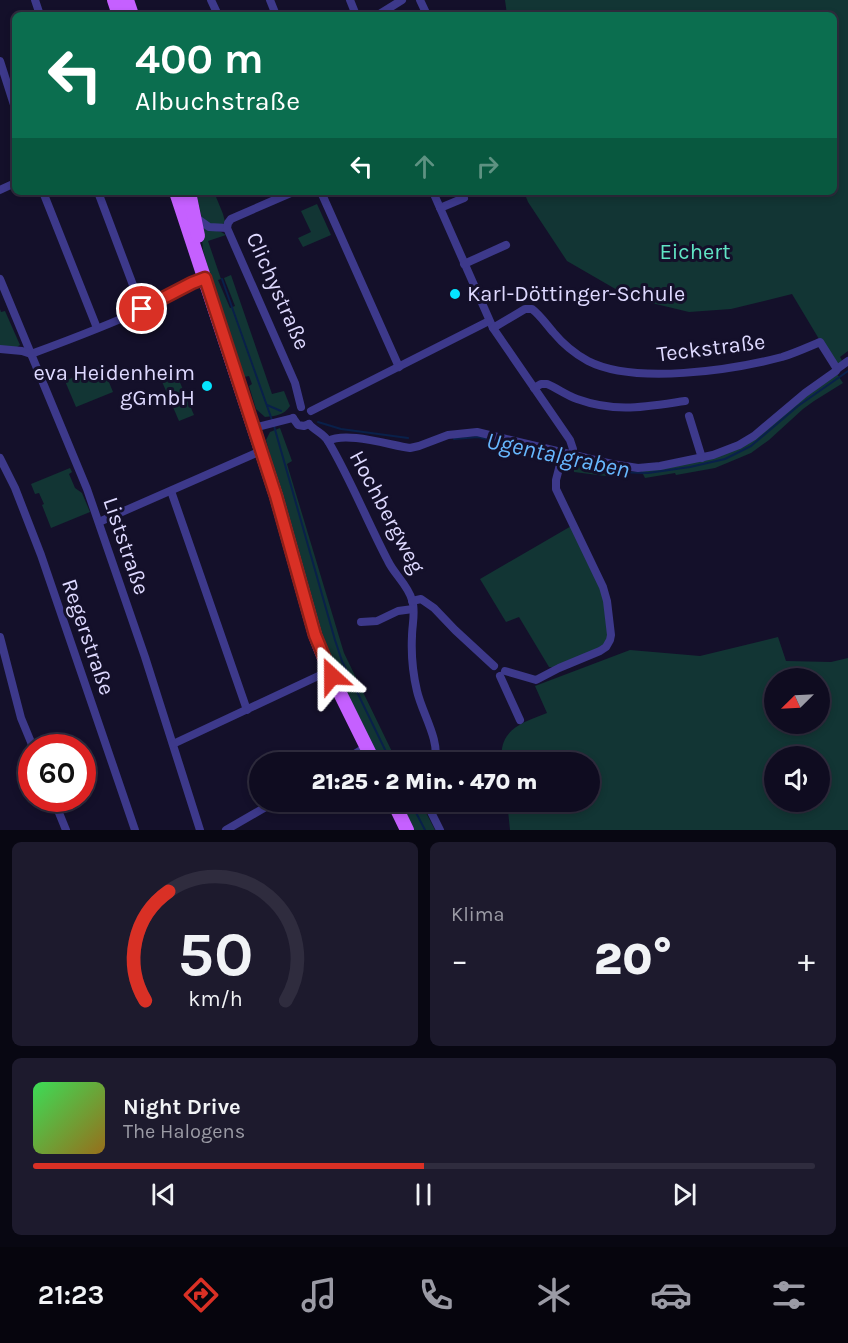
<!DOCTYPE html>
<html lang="de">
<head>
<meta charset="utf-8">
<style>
  body { margin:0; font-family:Karla,sans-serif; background:#1d1a2d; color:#f1f3f6; height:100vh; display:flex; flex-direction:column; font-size:22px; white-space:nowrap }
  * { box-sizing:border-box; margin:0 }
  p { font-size:20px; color:#9b9ba5 }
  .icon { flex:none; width:33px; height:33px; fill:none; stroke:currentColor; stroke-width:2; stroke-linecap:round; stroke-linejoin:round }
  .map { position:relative; height:830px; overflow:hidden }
  .sheet { display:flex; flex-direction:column; gap:12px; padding:12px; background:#080712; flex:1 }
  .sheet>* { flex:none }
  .banner { position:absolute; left:12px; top:12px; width:825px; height:183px; border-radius:9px; box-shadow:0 3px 9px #0003,0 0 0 2px #2f2c3e; background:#0b6e4f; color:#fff; overflow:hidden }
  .needle { width:39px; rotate:246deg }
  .controls { position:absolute; left:764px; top:668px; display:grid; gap:12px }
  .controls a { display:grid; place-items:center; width:66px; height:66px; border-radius:50%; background:#0f0c20; box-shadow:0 3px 9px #0003,0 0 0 2px #2f2c3e; font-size:30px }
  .speed { position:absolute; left:18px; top:734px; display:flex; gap:12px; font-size:30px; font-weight:700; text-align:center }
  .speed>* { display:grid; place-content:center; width:78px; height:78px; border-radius:50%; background:#0f0c20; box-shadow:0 3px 9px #0003,0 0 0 2px #2f2c3e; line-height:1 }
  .speed .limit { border:9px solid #d22; background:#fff; color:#111 }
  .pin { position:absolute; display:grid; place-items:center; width:51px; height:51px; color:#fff; margin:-26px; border:3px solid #fff; border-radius:50%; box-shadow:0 2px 6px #0007 }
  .me { position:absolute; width:66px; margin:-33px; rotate:336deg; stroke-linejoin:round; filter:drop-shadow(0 0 4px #0008) }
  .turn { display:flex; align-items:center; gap:21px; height:126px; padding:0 24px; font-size:27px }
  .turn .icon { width:78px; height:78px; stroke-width:2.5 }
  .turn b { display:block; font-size:42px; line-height:51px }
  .lanes { display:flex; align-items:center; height:57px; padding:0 24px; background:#0003; justify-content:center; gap:30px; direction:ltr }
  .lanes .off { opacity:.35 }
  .big { font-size:45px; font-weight:800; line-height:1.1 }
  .sheet .card { flex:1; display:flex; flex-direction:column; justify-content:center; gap:9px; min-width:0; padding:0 21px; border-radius:9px; background:#1d1a2d }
  .sheet .dial { align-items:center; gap:0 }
  .dial svg { height:156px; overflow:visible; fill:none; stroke:#2f2c3e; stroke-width:7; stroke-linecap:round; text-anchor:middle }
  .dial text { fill:#f1f3f6; stroke:none }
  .song { display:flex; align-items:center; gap:18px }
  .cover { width:72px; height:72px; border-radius:9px; background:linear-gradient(135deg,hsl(130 70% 55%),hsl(40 70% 35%)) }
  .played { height:6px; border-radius:3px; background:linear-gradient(90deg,#d93025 50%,#2f2c3e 50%) }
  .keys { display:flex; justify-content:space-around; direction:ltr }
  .heat { display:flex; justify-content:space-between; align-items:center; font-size:33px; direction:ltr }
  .sheet .tiles { flex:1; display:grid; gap:12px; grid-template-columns:1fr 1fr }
  .card:last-child { grid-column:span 2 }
  .trip { position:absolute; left:249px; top:752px; width:351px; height:60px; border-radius:30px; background:#0f0c20; box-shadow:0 3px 9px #0003,0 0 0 2px #2f2c3e; font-weight:800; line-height:60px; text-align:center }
  .dock { display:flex; height:96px; justify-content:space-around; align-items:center; background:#06050d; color:#9b9ba5 }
  .dock .icon { width:42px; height:42px }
  .dock .active { color:#d93025 }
  .dock b { font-size:27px; color:#f1f3f6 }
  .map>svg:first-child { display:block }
  .green { fill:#123534; fill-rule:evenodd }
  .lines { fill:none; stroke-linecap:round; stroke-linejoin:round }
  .stream { stroke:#09204a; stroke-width:2 }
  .street { stroke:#3d398b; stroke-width:8 }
  .primary { stroke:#c560ff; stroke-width:14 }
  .route-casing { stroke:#8d1f18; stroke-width:15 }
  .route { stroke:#d93025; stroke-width:10 }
  .poi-dot { fill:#05e4ff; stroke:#14102a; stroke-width:2 }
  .labels { text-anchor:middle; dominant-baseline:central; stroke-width:6; stroke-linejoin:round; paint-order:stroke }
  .park-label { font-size:22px; fill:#60e4c4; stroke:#14102a }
  .street-label { font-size:22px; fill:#ded9ff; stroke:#14102a }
  .poi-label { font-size:22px; fill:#ded9ff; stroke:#14102a; text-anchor:start }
  .water-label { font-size:24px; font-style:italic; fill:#67b8ff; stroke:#14102a }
</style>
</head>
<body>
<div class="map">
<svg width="848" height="830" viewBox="0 0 848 830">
  <rect width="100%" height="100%" fill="#14102a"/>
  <g class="green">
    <path d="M505,0h343v351l-8,6 4,7 -7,5 -45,-75 -61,15 -42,3 -58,-14 -64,-37 -39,-59 -4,-10h310v-177h-327z"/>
    <path d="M196,192h18l9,22 2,8 -2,2 -11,1 -10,-6z"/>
    <path d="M317,204l14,31 -28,12 -5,-9 13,-6 -10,-21z"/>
    <path d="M201,227l20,5 5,3 -18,6 13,38 -3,1 12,28 5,-2 -11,-28 7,-3 41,119 12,-3 6,15c-6,9 -14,10 -25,11l-9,-8 -7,-23 3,-2 -3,-8 -5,1 -5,-11 -27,-84 -9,-32z"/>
    <path d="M0,309l1,3 4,-1 15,34 -3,2 -17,1z"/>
    <path d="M102,365l11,27 -37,15 -11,-26z"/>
    <path d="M175,371l19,44 -15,6 -19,-44z"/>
    <path d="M837,374l6,9 -29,18 -11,8 -34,31 -18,13 -36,15 -39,7 -1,-2 -30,5 -4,-8 80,-15z"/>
    <path d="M280,428l12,33 -5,3 57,189 53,109h-18l-43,-91 -20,-53 -50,-178 4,-8z"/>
    <path d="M571,458l46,10 4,10 -47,-6v-4l-11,-3 3,-5z"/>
    <path d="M70,468l2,4 -3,2 6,14 7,5 8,19 -39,16 -9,-23 2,-1 -5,-11 -4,1 -4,-10z"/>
    <path d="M573,525l24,47 13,51 -4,24 -47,21 -10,-1 -30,-50 -13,5 -26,-43z"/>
    <path d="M778,637l8,24 45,1 17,-4v172h-338l-3,-29h83v-39h-88c-4,-33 20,-39 45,-49l-12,-27 95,-36 70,6zM774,678h45v45h-45zM774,756h45v45h-45z"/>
    <path d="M398,801h24l1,6 12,23h-22z"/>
  </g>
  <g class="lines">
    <g class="stream">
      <path d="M222,279l50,141"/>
      <path d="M267,405l14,6"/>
      <path d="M318,422l23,7 67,9"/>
      <path d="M274,426l61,214 7,21 49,101"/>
      <path d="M454,439l24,-2 40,9 41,13"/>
      <path d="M564,461l50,11 34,1 42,-6 35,-8 26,-13 47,-40 50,-35"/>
      <path d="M410,801l15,29"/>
    </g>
    <g class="street">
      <path d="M35,0l5,15"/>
      <path d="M211,0l7,15"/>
      <path d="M270,0l6,15"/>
      <path d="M350,0l6,15"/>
      <path d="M420,0l7,15"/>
      <path d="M378,15l24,-15"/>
      <path d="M0,61l15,47"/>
      <path d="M0,190l15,-7"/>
      <path d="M43,192l54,136"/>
      <path d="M98,192l44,117"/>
      <path d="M321,192l78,175"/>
      <path d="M433,192l60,136 77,112 3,9 -1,6"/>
      <path d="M440,208l24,-10"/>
      <path d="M195,217l14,10 18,1"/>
      <path d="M227,228l68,155 6,24"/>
      <path d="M227,228l1,-5 3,-4 62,-27"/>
      <path d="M464,264l42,-19"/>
      <path d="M0,279l87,210 58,168 55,173"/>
      <path d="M493,328l32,-19h7c8,6 14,15 21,23 10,12 22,22 35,29 47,24 144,9 194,-4 13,-4 26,-10 38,-15l17,27"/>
      <path d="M0,349l22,2 9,3c38,-14 76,-28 112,-45 21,-10 40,-24 62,-31"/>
      <path d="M534,388l7,-4h6c10,4 19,11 30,15 39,14 67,8 108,2"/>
      <path d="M311,411l178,-90"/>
      <path d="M689,416l13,42"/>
      <path d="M293,418l5,7 6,1 5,-2"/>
      <path d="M309,424c6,7 14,9 19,17 23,39 39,80 60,120 6,13 20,24 24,39 4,11 0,25 0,36 -1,19 1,38 5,55 5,22 23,49 18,71"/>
      <path d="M254,428l39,-10"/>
      <path d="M328,441c18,-10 61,4 82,7l9,-2 29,-11 29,-3 135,32 26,4 22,-2 53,-11 26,-10 15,-9 51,-43 31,-22 1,-2 11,-8"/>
      <path d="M0,458l15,30 26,67 94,275"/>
      <path d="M171,491l76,219"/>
      <path d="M99,522l162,-71"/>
      <path d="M412,601l9,-2 13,9 21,22 39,36"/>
      <path d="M361,622l16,-1 21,-10 15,-2"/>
      <path d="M0,637l21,81 12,29"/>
      <path d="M505,671l31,9 23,-12 41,-17 6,-4 4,-7 1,-5 -4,-34 -4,-14 -47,-98v-9l7,-27"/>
      <path d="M500,676l20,44"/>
      <path d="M173,744l156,-73"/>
      <path d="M342,762l24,-15"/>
      <path d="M53,798l13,32"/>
      <path d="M428,801l3,11 9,18"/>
      <path d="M226,830l50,-29"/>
    </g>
    <g class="primary">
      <path d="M114,0l5,15"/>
      <path d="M127,0l5,15"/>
      <path d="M176,192l100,304 39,139 14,36 45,91"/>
      <path d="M189,192l9,44"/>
      <path d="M393,801l14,29"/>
    </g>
  </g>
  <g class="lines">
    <defs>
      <path id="route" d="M142,309l50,-26 13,-5 71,218 39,139 17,41"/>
    </defs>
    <use href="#route" class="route-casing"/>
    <use href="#route" class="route"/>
  </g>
  <g class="poi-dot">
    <circle cx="455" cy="294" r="6"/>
    <circle cx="207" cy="386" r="6"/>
  </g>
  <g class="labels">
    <g class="park-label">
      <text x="695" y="252">Eichert</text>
    </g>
    <g class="street-label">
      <text transform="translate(278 291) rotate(66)">Clichystraße</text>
      <text transform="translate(711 348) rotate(-7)">Teckstraße</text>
      <text transform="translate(387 512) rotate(62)">Hochbergweg</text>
      <text transform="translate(126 546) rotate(71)">Liststraße</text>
      <text transform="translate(88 637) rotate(71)">Regerstraße</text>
    </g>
    <g class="poi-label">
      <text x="467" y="294">Karl-Döttinger-Schule</text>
      <text x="195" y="373" text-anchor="end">eva Heidenheim<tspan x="195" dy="25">gGmbH</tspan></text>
    </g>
    <g class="water-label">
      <text transform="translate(558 455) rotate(12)">Ugentalgraben</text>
    </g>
  </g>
</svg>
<div class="controls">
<a><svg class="needle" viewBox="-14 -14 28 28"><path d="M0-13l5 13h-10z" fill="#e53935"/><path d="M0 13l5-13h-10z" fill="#9b9ba5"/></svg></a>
<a><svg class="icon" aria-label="sound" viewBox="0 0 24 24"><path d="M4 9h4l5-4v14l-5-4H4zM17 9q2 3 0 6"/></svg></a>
</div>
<div class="speed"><div class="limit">60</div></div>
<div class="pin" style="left:142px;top:309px;background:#d93025"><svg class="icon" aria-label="arrive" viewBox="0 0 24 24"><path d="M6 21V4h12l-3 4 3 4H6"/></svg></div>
<svg class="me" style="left:332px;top:676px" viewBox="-20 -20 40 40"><path d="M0-17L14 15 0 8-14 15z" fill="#d93025" stroke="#fff" stroke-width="4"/></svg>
<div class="trip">21:25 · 2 Min. · 470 m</div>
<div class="banner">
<div class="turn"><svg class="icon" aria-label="left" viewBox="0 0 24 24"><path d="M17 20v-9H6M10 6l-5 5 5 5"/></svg><div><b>400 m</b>Albuchstraße</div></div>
<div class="lanes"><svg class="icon" aria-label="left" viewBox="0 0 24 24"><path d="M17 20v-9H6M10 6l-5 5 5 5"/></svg><svg class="icon off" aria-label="ahead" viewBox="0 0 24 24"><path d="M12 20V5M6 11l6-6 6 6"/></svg><svg class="icon off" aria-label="right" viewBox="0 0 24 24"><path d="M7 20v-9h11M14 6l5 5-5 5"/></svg></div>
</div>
</div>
<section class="sheet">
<div class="tiles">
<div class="card dial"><svg viewBox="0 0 100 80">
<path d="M14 69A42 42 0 1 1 86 69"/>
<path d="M14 69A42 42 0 0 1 26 13" stroke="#d93025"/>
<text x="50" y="56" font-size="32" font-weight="700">50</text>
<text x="50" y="72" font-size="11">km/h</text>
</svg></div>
<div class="card"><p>Klima</p>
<div class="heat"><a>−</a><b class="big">20°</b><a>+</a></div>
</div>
<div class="card">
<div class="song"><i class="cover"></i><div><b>Night Drive</b><p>The Halogens</p></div></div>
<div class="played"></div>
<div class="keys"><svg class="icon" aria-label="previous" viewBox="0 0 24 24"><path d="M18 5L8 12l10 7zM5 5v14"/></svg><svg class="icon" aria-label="pause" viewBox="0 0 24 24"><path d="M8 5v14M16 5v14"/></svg><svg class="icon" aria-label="next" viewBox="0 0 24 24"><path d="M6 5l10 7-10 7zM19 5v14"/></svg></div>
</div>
</div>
</section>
<nav class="dock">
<b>21:23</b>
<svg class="icon active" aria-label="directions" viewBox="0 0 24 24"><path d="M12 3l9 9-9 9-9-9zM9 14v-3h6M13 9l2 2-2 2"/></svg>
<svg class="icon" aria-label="music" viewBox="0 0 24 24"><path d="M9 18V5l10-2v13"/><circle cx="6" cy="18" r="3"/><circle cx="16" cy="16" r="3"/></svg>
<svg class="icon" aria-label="phone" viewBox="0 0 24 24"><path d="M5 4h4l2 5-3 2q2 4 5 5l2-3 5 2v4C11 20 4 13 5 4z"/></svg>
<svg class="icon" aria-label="climate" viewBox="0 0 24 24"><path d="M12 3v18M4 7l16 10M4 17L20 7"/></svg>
<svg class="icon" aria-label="car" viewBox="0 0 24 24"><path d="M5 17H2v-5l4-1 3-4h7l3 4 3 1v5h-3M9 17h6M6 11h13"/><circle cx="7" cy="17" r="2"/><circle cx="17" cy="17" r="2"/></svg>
<svg class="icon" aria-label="filters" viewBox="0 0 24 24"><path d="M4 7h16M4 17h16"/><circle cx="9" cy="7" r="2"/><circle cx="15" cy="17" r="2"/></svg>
</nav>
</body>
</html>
